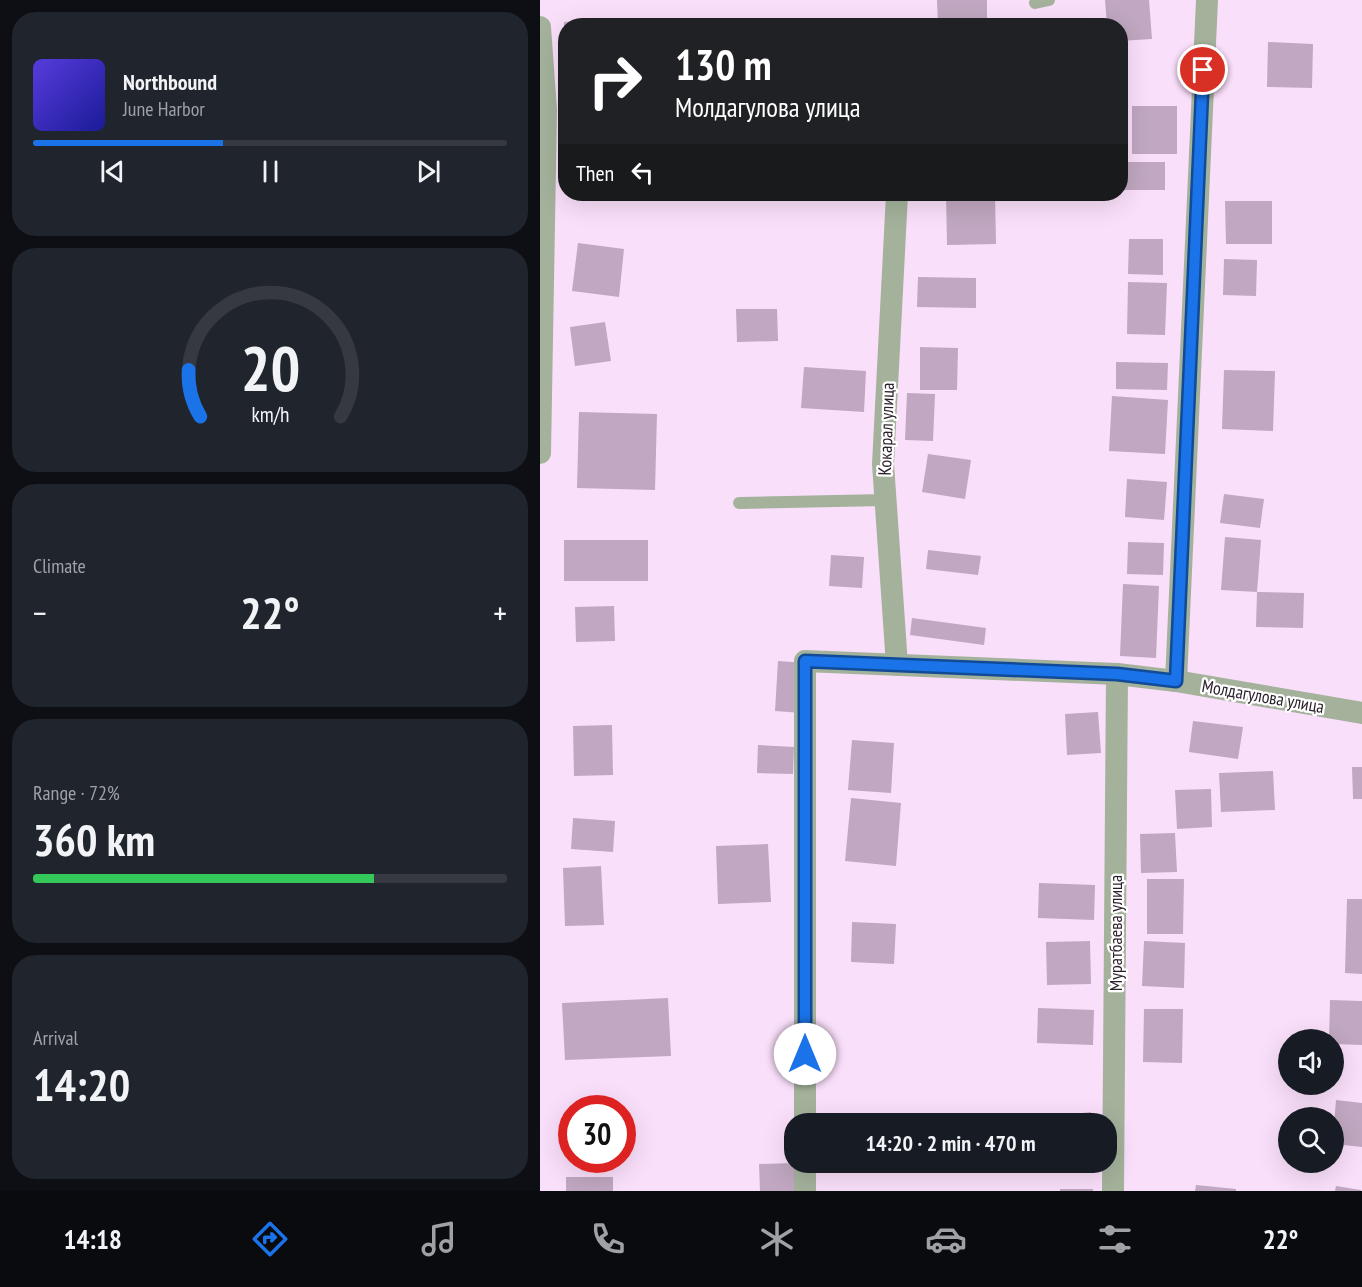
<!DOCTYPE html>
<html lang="en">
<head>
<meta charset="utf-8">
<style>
  body { margin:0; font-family:"PT Sans Narrow",sans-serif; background:#20242c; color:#f1f3f6; height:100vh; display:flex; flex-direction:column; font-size:22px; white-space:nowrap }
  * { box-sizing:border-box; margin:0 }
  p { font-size:20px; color:#9ea1a6 }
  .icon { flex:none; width:33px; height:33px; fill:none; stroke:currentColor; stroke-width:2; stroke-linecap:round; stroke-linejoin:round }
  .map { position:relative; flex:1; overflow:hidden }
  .drawer { display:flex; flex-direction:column; gap:12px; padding:12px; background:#0d0f14; width:540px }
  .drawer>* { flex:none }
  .top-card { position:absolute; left:18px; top:18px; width:570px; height:183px; border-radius:24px; box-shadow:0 6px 24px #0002; background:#202124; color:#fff; overflow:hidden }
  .controls { position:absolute; left:738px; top:1029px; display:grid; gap:12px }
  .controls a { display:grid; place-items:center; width:66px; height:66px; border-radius:50%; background:#171b24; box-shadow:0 6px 24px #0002; font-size:30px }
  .speed { position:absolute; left:18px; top:1095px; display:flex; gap:12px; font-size:30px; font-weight:700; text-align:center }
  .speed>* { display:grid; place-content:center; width:78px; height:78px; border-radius:50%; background:#171b24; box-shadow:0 6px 24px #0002; line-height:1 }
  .speed .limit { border:9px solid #d22; background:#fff; color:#111 }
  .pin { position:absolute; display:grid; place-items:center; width:51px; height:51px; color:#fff; margin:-26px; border:3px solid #fff; border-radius:50%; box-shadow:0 2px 6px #0007 }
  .me { position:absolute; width:66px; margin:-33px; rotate:0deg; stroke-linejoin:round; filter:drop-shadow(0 0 4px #0008) }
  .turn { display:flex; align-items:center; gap:21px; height:126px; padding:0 18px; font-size:27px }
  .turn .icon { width:78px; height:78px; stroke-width:2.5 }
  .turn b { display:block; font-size:42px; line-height:51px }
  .then { display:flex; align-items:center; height:57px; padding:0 18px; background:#0003; gap:12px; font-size:22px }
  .big { font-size:45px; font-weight:700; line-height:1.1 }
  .drawer .tile { flex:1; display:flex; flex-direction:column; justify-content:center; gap:9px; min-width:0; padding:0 21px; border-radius:24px; background:#20242c }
  .drawer .dial { align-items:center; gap:0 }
  .dial svg { height:156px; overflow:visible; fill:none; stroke:#363941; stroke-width:7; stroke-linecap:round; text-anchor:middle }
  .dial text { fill:#f1f3f6; stroke:none }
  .song { display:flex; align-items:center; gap:18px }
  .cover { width:72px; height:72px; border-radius:9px; background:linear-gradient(135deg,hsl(250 70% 55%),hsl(240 70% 35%)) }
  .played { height:6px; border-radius:3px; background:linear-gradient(90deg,#1a73e8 40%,#363941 40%) }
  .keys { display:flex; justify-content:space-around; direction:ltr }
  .heat { display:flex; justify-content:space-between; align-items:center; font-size:33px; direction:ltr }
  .charge { height:9px; border-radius:4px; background:linear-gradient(90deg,#34c759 72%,#363941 0) }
  .trip { position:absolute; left:244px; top:1113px; width:333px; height:60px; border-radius:24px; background:#171b24; box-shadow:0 6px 24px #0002; font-weight:700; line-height:60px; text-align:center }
  .dock { display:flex; height:96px; justify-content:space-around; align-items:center; background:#090b0e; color:#9ea1a6 }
  .dock .icon { width:42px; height:42px }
  .dock .on { color:#1a73e8 }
  .dock b { font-size:27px; color:#f1f3f6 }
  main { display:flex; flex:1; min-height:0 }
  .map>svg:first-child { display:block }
  .building { fill:#c1a7c1 }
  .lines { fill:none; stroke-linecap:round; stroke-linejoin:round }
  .lane { stroke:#a4b29c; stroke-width:12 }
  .street { stroke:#a4b29c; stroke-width:22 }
  .route-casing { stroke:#114b97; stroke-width:15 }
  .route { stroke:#1a73e8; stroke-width:10 }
  .labels { text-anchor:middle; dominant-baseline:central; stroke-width:4.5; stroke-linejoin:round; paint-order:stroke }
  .street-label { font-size:18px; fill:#291f29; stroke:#fff }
</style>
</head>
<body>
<main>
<section class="drawer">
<div class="tile">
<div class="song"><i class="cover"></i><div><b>Northbound</b><p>June Harbor</p></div></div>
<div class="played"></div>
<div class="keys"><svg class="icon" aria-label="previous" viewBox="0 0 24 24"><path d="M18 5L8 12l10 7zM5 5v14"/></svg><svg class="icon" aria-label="pause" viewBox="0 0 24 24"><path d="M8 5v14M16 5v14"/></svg><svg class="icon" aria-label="next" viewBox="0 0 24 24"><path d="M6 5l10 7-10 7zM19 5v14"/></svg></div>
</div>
<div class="tile dial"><svg viewBox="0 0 100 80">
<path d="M14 69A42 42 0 1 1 86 69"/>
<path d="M14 69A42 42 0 0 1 8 45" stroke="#1a73e8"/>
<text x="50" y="56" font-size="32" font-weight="700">20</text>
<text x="50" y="72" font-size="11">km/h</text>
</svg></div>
<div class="tile"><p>Climate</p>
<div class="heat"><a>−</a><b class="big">22°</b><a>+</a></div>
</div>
<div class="tile"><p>Range · 72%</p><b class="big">360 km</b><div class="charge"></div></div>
<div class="tile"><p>Arrival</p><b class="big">14:20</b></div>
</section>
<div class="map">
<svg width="822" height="1191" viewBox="0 0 822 1191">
  <rect width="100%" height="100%" fill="#fadffa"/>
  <g class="building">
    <path d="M397,0h50v26h-49z"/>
    <path d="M565,0h44l3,39 -32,2v-15h-13z"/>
    <path d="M63,19v7h-39v-4z"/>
    <path d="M728,42l45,2 -1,44 -45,-1z"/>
    <rect x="592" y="106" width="45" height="48"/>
    <rect x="580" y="162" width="45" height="28"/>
    <path d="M406,194h49l1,50 -49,1z"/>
    <path d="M685,201h47v43h-46z"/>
    <path d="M589,239h34v36l-35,-1z"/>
    <path d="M38,243l46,6 -5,48 -47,-6z"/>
    <path d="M684,259l33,1 -1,36 -33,-1z"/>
    <path d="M378,277l58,1v30l-59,-1z"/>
    <path d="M588,282l39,1 -2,52 -38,-1z"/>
    <path d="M196,309h41l1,32 -41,1z"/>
    <path d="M65,322l6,39 -36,5 -5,-39z"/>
    <path d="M380,347l38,1 -1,42h-37z"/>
    <path d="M576,362l52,1 -1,27 -51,-1z"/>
    <path d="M264,367l62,4 -2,41 -63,-4z"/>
    <path d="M684,370l51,1 -2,60 -51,-2z"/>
    <path d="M367,393l28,1 -2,47 -28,-1z"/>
    <path d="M572,396l56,4 -3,54 -56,-3z"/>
    <path d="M39,412l78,2 -2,76 -78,-2z"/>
    <path d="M388,454l43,6 -6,39 -43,-7z"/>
    <path d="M587,479l40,3 -3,38 -39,-3z"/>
    <path d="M684,494l40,5 -4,29 -40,-5z"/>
    <path d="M685,537l36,3 -4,52 -36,-2z"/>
    <rect x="24" y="540" width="84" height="41"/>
    <path d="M588,542l36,1 -1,32 -36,-1z"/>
    <path d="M388,550l53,6 -3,19 -52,-6z"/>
    <path d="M291,555l33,2 -2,31 -33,-2z"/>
    <path d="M583,584l36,2 -3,72 -36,-2z"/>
    <path d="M717,592l47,1 -1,35 -47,-1z"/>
    <path d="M74,606l1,35 -39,1 -1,-35z"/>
    <path d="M372,618l74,10 -2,17 -74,-10z"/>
    <path d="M238,661l27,2 -3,50 -27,-2z"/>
    <path d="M558,712l3,41 -34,2 -2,-41z"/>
    <path d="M653,721l50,6 -5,32 -49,-7z"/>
    <path d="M72,725l1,50 -39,1 -1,-50z"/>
    <path d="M312,740l42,3 -3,50 -43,-3z"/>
    <path d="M218,745l36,2 -1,27 -36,-1z"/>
    <path d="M812,767h10v32h-9z"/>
    <path d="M733,771l2,39 -54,2 -2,-39z"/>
    <path d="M671,789l1,38 -35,2 -2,-39z"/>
    <path d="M311,798l50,5 -5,63 -51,-5z"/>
    <path d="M33,818l42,3 -2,31 -42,-3z"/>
    <path d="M635,833l2,39 -36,1 -1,-39z"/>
    <path d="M228,844l3,58 -53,2 -2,-58z"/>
    <path d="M61,866l3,59 -39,1 -2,-58z"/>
    <path d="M607,879h37l-1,55h-36z"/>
    <path d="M499,883l56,2 -1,35 -56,-2z"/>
    <path d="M807,899h15v75l-17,-1z"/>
    <path d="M312,922l44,2 -2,40 -43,-2z"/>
    <path d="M550,941l1,43 -44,1 -1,-43z"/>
    <path d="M604,941l41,2 -1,45 -42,-2z"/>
    <path d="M128,998l3,58 -106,4 -3,-57z"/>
    <path d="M790,1000l32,1v44l-28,-1v-4h-5z"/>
    <path d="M498,1008l56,2 -1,35 -56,-2z"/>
    <path d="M604,1009h39l-1,54 -39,-1z"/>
    <path d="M796,1100l26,3v44l-28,-3v-20z"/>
    <path d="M551,1112l1,12h-53l-1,-6z"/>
    <path d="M312,1162h52l-1,10 -52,-5z"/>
    <path d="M254,1163l1,28h-35l-1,-27z"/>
    <rect x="26" y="1177" width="47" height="14"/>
    <path d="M656,1185l40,4v2h-41z"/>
    <path d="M796,1186l25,4v1h-26z"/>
    <rect x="520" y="1189" width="33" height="2"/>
  </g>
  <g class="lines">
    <g class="lane">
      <path d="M495,3l14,-3"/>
      <path d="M199,503l146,-3"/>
    </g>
    <g class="street">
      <path d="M0,27l6,83 -6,343"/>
      <path d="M357,665l-14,-201 14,-270"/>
      <path d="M636,681l31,-681"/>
      <path d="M265,1124v-463l312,13 59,7 186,32"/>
      <path d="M265,1191v-29"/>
      <path d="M573,1191l4,-517"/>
    </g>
  </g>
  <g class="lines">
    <defs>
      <path id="route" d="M265,1054v-393l312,13 59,7 27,-611"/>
    </defs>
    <use href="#route" class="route-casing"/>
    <use href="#route" class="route"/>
  </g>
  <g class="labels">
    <g class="street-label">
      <text transform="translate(346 429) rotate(-88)">Кокарал улица</text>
      <text transform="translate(723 696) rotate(10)">Молдагулова улица</text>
      <text transform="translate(575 933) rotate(-90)">Муратбаева улица</text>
    </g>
  </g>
</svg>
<div class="controls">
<a><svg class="icon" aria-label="sound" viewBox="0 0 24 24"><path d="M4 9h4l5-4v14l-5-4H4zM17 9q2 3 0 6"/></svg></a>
<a><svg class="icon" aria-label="search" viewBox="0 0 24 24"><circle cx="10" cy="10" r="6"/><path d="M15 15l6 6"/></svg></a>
</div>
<div class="speed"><div class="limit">30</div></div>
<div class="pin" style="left:663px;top:70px;background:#d93025"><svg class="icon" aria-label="arrive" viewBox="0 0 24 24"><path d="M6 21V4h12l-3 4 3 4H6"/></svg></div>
<svg class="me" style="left:265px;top:1054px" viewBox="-20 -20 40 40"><circle r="19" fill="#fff"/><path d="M0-13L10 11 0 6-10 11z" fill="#1a73e8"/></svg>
<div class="trip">14:20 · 2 min · 470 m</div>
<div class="top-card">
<div class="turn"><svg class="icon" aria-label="right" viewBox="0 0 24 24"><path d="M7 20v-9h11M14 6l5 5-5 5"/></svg><div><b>130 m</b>Молдагулова улица</div></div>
<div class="then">Then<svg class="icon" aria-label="left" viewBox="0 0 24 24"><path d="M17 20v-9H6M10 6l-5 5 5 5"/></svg></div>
</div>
</div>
</main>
<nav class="dock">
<b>14:18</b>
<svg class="icon on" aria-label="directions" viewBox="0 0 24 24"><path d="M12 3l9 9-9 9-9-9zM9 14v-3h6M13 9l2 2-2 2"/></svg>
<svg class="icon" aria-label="music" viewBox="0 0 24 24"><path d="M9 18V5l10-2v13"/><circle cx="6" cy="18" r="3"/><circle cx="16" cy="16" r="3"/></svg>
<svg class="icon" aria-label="phone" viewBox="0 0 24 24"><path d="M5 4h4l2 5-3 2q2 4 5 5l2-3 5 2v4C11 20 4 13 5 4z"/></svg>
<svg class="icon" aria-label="climate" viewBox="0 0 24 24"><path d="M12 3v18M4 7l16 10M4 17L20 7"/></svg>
<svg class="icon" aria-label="car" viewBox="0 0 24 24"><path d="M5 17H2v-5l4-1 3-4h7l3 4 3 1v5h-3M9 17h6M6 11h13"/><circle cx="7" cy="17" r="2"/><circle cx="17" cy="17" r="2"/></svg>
<svg class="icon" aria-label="filters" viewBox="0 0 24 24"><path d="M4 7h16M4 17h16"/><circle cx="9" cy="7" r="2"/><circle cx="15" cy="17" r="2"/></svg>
<b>22°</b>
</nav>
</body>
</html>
